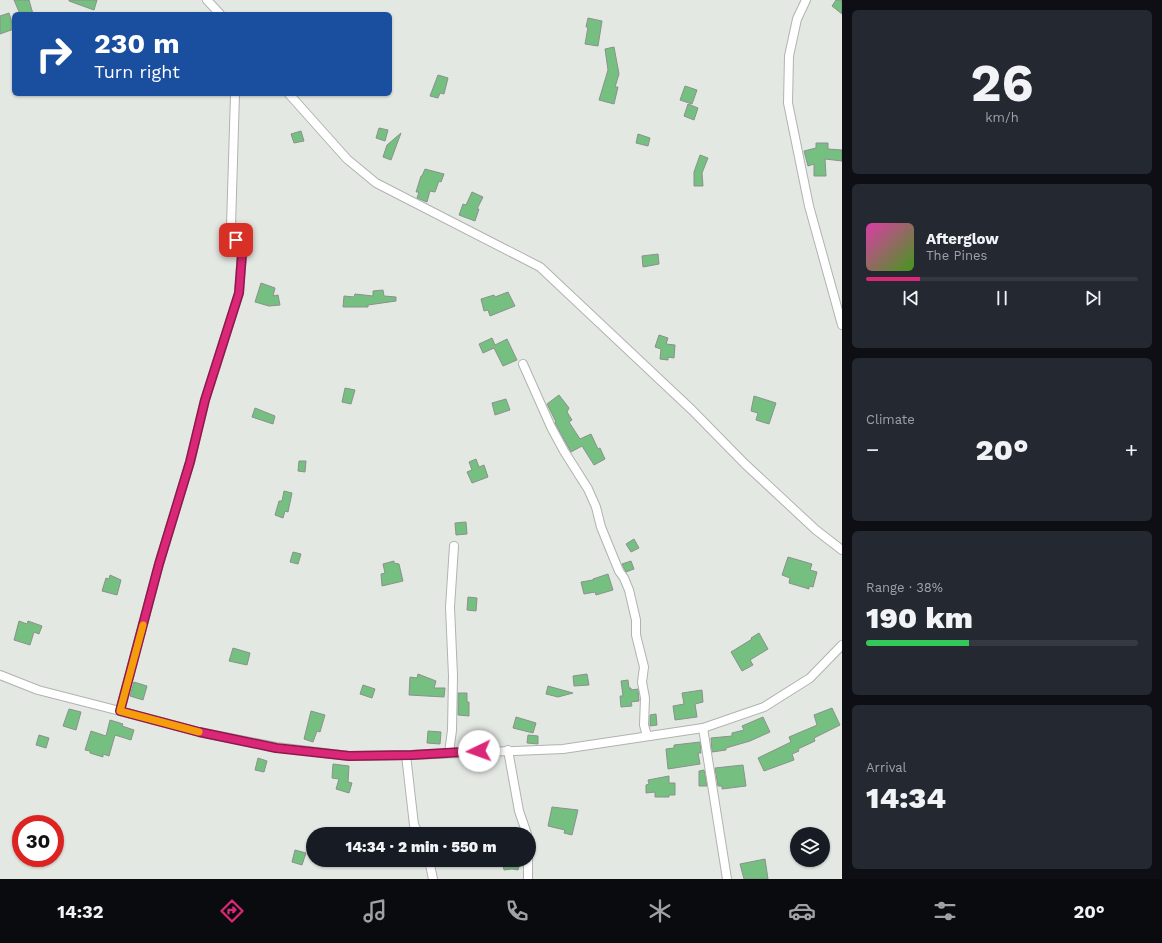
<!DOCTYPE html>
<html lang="en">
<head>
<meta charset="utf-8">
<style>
  body { margin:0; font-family:"Work Sans",sans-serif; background:#242831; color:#f1f3f6; height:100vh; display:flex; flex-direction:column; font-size:15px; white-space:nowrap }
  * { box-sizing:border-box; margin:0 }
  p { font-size:13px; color:#9ea1a6 }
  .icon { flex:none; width:22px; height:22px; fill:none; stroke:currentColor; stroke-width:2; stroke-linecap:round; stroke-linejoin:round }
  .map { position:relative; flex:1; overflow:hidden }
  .side { display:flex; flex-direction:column; gap:10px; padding:10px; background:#0d0f14; width:320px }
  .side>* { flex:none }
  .banner { position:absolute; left:12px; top:12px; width:380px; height:84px; border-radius:6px; box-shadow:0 1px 3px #0004; background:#1a4fa0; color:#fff; overflow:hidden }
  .tools { position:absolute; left:790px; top:827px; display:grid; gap:8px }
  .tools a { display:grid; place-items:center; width:40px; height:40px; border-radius:50%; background:#171b24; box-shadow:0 1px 3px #0004; font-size:20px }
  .speed { position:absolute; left:12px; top:815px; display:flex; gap:8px; font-size:20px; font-weight:700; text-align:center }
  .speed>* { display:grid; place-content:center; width:52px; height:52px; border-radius:50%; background:#171b24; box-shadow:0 1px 3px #0004; line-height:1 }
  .speed .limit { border:6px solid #d22; background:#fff; color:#111 }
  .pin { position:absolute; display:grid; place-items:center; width:34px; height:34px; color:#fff; margin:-17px; border-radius:8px; box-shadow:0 2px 6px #0006 }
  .me { position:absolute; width:44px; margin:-22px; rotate:267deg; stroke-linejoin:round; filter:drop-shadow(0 0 3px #0008) }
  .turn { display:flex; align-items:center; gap:14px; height:84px; padding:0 16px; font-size:18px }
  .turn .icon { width:52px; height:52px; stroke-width:2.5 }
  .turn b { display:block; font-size:28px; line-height:34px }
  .big { font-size:30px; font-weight:800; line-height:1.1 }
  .side .card { flex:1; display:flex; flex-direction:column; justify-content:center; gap:6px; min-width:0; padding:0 14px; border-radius:6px; background:#242831 }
  .side .dial { align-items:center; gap:0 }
  .dial b { font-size:52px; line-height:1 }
  .song { display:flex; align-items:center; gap:12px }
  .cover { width:48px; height:48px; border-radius:6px; background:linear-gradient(135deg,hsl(320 70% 55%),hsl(100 70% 35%)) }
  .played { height:4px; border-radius:2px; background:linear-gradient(90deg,#db2777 20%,#363941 20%) }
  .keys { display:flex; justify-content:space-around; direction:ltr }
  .heat { display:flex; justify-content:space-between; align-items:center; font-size:22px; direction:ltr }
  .charge { height:6px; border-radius:3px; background:linear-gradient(90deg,#34c759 38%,#363941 0) }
  .trip { position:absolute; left:306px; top:827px; width:230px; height:40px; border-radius:20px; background:#171b24; box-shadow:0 1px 3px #0004; font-weight:800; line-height:40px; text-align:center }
  .tab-bar { display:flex; height:64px; justify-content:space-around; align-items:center; background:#090b0e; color:#9ea1a6 }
  .tab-bar .icon { width:28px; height:28px }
  .tab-bar .current { color:#db2777 }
  .tab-bar b { font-size:18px; color:#f1f3f6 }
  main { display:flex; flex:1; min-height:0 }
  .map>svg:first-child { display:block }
  .building { fill:#75bf80; stroke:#8c918d }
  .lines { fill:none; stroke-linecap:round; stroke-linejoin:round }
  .street-casing { stroke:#afb4af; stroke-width:10 }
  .street { stroke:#fff; stroke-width:8 }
  .route-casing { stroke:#8e194d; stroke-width:10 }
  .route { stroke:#db2777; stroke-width:7 }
  .slow { stroke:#f59e0b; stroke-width:7 }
</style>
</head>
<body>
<main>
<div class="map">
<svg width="842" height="879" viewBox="0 0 842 879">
  <rect width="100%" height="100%" fill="#e3e8e3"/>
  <g class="building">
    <path d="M14,0h15l4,14h-13z"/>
    <path d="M69,0h28l-3,10 -25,-9z"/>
    <path d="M836,0h6v14l-10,-8z"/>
    <path d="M9,13l5,16 -14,5v-18z"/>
    <path d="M588,18l14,3 -4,25 -13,-2 3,-17h-2z"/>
    <path d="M614,47l5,27 -4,13h3l-4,17 -15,-4 9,-30 -3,-21z"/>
    <path d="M438,75l10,3 -4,16 -4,-1 -2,5 -8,-2z"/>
    <path d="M685,86l12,4 -5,14 -12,-4z"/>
    <path d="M688,104l10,4 -4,12 -10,-4z"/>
    <path d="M379,128l9,2 -3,11 -9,-3z"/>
    <path d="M301,131l3,10 -10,2 -3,-9z"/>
    <path d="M401,133l-10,27 -8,-3 4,-12z"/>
    <path d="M638,134l12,4 -2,8 -12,-3z"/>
    <path d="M816,143h12v6l14,1v11l-17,-2 1,17h-12v-12l-6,2 -4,-15 12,-3z"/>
    <path d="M700,155l8,3 -6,15 1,13h-9v-14z"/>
    <path d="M425,169l19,5 -3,8 -2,-1 -4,11 -5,-1 -3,11 -10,-4 2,-6h-3l5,-16h1z"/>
    <path d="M472,192l11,5 -6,12h2l-4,12 -16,-6 4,-11 3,1z"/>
    <path d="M658,254l1,10 -16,3 -1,-11z"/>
    <path d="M261,283l14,5 -2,8 5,-1 2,10 -11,1 -14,-4z"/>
    <path d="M383,290l1,6 12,1v4l-28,4v2h-25l1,-11 10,1 1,-3 18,2v-5z"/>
    <path d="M508,292l7,14 -25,10 -2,-6 -4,1 -3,-12 13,-4 1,2z"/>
    <path d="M659,335l9,3 -2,6 9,1 -1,13 -6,-1v3l-8,-1 1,-10 -6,-2z"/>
    <path d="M492,338l3,7 12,-6 10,21 -14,6 -9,-18 -11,5 -4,-9z"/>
    <path d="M345,388l10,2 -4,14 -9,-2z"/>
    <path d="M559,395l10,13 -2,4 5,8 -3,2 11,17 11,-5 7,15 2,-1 5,11 -11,6 -12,-19 -11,6 -15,-27 -1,-3h1l-9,-18z"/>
    <path d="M754,396l22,7 -7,21 -13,-4 2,-7 -7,-2z"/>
    <path d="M506,399l4,11 -15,5 -3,-12z"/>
    <path d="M255,408l20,8 -2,8 -21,-7z"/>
    <path d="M476,459l3,8 5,-2 4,12 -16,6 -5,-11 5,-2 -3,-8z"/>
    <path d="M299,461h7l-1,11 -7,-1z"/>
    <path d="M284,491l8,2 -4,19 -3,-1 -2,7 -8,-3 4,-14h3z"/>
    <path d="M466,522l1,12 -11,1 -1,-12z"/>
    <path d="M634,539l5,9 -8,4 -5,-8z"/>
    <path d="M293,552l8,2 -3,10 -8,-2z"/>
    <path d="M788,557l24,7 -2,6 7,2 -4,15 -4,-1v3l-20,-6 1,-5 -8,-3z"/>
    <path d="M394,561v2l5,1 4,17 -21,5 -1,-12 4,-1 -2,-9z"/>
    <path d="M631,561l3,8 -8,3 -4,-8z"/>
    <path d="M608,574l5,16 -17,5 -1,-3 -11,2 -3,-12 12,-2v-1z"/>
    <path d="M110,575l11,5 -4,15 -15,-4 4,-13 3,1z"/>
    <path d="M468,597l9,1 -1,13 -9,-1z"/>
    <path d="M19,621l8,3 1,-3 14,5 -3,8 -5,-2 -4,13 -16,-5z"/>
    <path d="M759,633l9,16 -18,11 3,5 -11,6 -11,-19 21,-13 -1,-1z"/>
    <path d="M233,648l17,5 -3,12 -18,-4z"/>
    <path d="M418,674l18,7 -2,7h11l-1,9 -35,-2 1,-18 7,1z"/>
    <path d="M587,674l2,11 -15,1 -1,-10z"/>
    <path d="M628,680l1,8h2v2l7,-1 1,12 -8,1 1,4 -11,1 -1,-11h3l-2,-15z"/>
    <path d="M134,682l13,4 -4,14 -13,-4z"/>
    <path d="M363,685l12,4 -3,9 -12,-4z"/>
    <path d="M548,686l25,7 -15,4 -12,-3z"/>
    <path d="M702,690l1,12 -8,2 2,13 -22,3 -2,-14 11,-2 -2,-11z"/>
    <path d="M458,693h9v9h2v14l-11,-1z"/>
    <path d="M832,708l8,17 -26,13 1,3 -17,8 1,2 -7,3 2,6 -30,11 -6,-13 33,-16 -2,-5 26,-11 2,-1 -3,-10z"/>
    <path d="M69,709l12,3 -5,18 -13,-4z"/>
    <path d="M311,711l14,4 -5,17 -3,-1 -4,11 -9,-3z"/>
    <path d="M656,714l1,11 -7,1v-11z"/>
    <path d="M516,717l20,6 -3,10 -20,-5z"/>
    <path d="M763,717l7,15 -20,9 -24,7v2l-14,2 -1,-14 21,-2v-3l12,-3 -2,-4z"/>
    <path d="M110,720l13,4 -1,2 12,4 -3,10 -16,-5 -6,21 -6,-2v3l-13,-4v-2l-5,-1 6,-19 15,5z"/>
    <path d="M428,731l13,1 -1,12 -13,-1z"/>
    <path d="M39,735l10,3 -3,10 -10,-3z"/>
    <path d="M528,735l10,1v8l-11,-1z"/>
    <path d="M700,742l1,11h-3l2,11 -32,5 -2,-20 8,-1v-3z"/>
    <path d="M258,758l9,3 -3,11 -9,-2z"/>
    <path d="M333,764l16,2 -1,16 4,1 -3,10 -13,-4 3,-10 -7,-1z"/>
    <path d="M743,765l3,21 -24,3v-3h-4l-3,-18z"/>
    <path d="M704,770l3,16h-8v-15z"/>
    <path d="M669,776v7h6v12h-6v2h-14v-5l-9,1v-8l3,-1 -1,-4z"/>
    <path d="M552,807l26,3 -6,25 -8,-2 1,-3 -17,-4z"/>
    <path d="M295,850l11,3 -4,12 -10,-3z"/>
    <path d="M765,859l3,20h-24l-4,-15z"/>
    <path d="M502,860h19l-3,10 -6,-1 -8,1z"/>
  </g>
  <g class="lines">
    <defs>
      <g id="street">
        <path d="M207,0l13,14"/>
        <path d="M806,0l-9,19 -8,37 -1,47 21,103 33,119"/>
        <path d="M289,94l58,65 29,24 164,84 152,143 53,54 71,66 26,20"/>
        <path d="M523,364l28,63 13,24 24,38 8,18 5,20 18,44 5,7 5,12 7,30v15l8,32 -2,15 3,16 -1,27 3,11"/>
        <path d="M0,675l38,15 82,21 79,21 77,15 73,9 63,-1 151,-6 140,-21 61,-21 46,-29 32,-33"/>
        <path d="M120,711l39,-147 31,-102 15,-62 34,-107 3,-40 -11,-27 4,-132"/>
        <path d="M703,728l24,151"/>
        <path d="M508,750l11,61 8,23"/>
        <path d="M449,753l3,-23 1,-54 -3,-69 4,-61"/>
        <path d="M406,755l8,70 5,9"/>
        <path d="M429,860l4,19"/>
        <path d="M528,879v-19"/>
      </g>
    </defs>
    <use href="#street" class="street-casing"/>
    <use href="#street" class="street"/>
  </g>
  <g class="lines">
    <defs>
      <path id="route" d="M236,240l6,14 -3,39 -34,107 -15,62 -31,102 -39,147 79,21 77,16 73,8 63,-1 67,-4"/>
    </defs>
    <use href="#route" class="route-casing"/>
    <use href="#route" class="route"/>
    <path class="slow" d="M143,625l-23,86 79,21"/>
  </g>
</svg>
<div class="tools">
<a><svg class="icon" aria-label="layers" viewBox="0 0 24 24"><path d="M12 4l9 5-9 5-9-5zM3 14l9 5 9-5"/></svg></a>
</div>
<div class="speed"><div class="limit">30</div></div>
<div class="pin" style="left:236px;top:240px;background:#d93025"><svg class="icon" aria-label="arrive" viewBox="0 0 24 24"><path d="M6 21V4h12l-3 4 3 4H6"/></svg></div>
<svg class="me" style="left:479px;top:751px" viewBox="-20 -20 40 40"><circle r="19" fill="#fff"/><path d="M0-13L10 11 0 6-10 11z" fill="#db2777"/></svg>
<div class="trip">14:34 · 2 min · 550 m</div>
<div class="banner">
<div class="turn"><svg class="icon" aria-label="right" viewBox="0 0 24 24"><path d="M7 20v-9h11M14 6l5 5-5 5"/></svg><div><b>230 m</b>Turn right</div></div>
</div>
</div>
<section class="side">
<div class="card dial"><b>26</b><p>km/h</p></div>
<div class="card">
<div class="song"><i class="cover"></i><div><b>Afterglow</b><p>The Pines</p></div></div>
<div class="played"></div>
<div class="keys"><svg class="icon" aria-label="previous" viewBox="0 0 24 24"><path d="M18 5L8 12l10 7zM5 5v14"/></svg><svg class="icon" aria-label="pause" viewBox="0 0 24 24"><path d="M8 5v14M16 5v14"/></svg><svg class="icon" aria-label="next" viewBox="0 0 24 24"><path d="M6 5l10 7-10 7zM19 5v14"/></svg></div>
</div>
<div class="card"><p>Climate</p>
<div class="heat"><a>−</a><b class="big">20°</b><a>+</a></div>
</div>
<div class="card"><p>Range · 38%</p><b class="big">190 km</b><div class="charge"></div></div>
<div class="card"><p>Arrival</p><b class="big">14:34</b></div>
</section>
</main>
<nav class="tab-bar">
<b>14:32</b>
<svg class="icon current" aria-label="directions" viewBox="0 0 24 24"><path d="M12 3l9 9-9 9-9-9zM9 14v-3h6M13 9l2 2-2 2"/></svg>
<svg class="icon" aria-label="music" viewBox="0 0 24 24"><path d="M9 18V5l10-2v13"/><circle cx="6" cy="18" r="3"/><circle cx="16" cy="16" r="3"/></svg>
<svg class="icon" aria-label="phone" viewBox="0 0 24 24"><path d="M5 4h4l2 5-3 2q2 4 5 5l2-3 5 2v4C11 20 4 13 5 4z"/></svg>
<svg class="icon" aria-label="climate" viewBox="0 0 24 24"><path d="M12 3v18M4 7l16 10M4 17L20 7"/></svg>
<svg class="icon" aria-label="car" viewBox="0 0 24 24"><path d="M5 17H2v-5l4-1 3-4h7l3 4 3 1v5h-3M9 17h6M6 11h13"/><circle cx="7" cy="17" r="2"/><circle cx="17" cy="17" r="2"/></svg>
<svg class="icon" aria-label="filters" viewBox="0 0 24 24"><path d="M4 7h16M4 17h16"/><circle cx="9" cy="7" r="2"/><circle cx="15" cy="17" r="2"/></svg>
<b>20°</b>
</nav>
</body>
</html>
